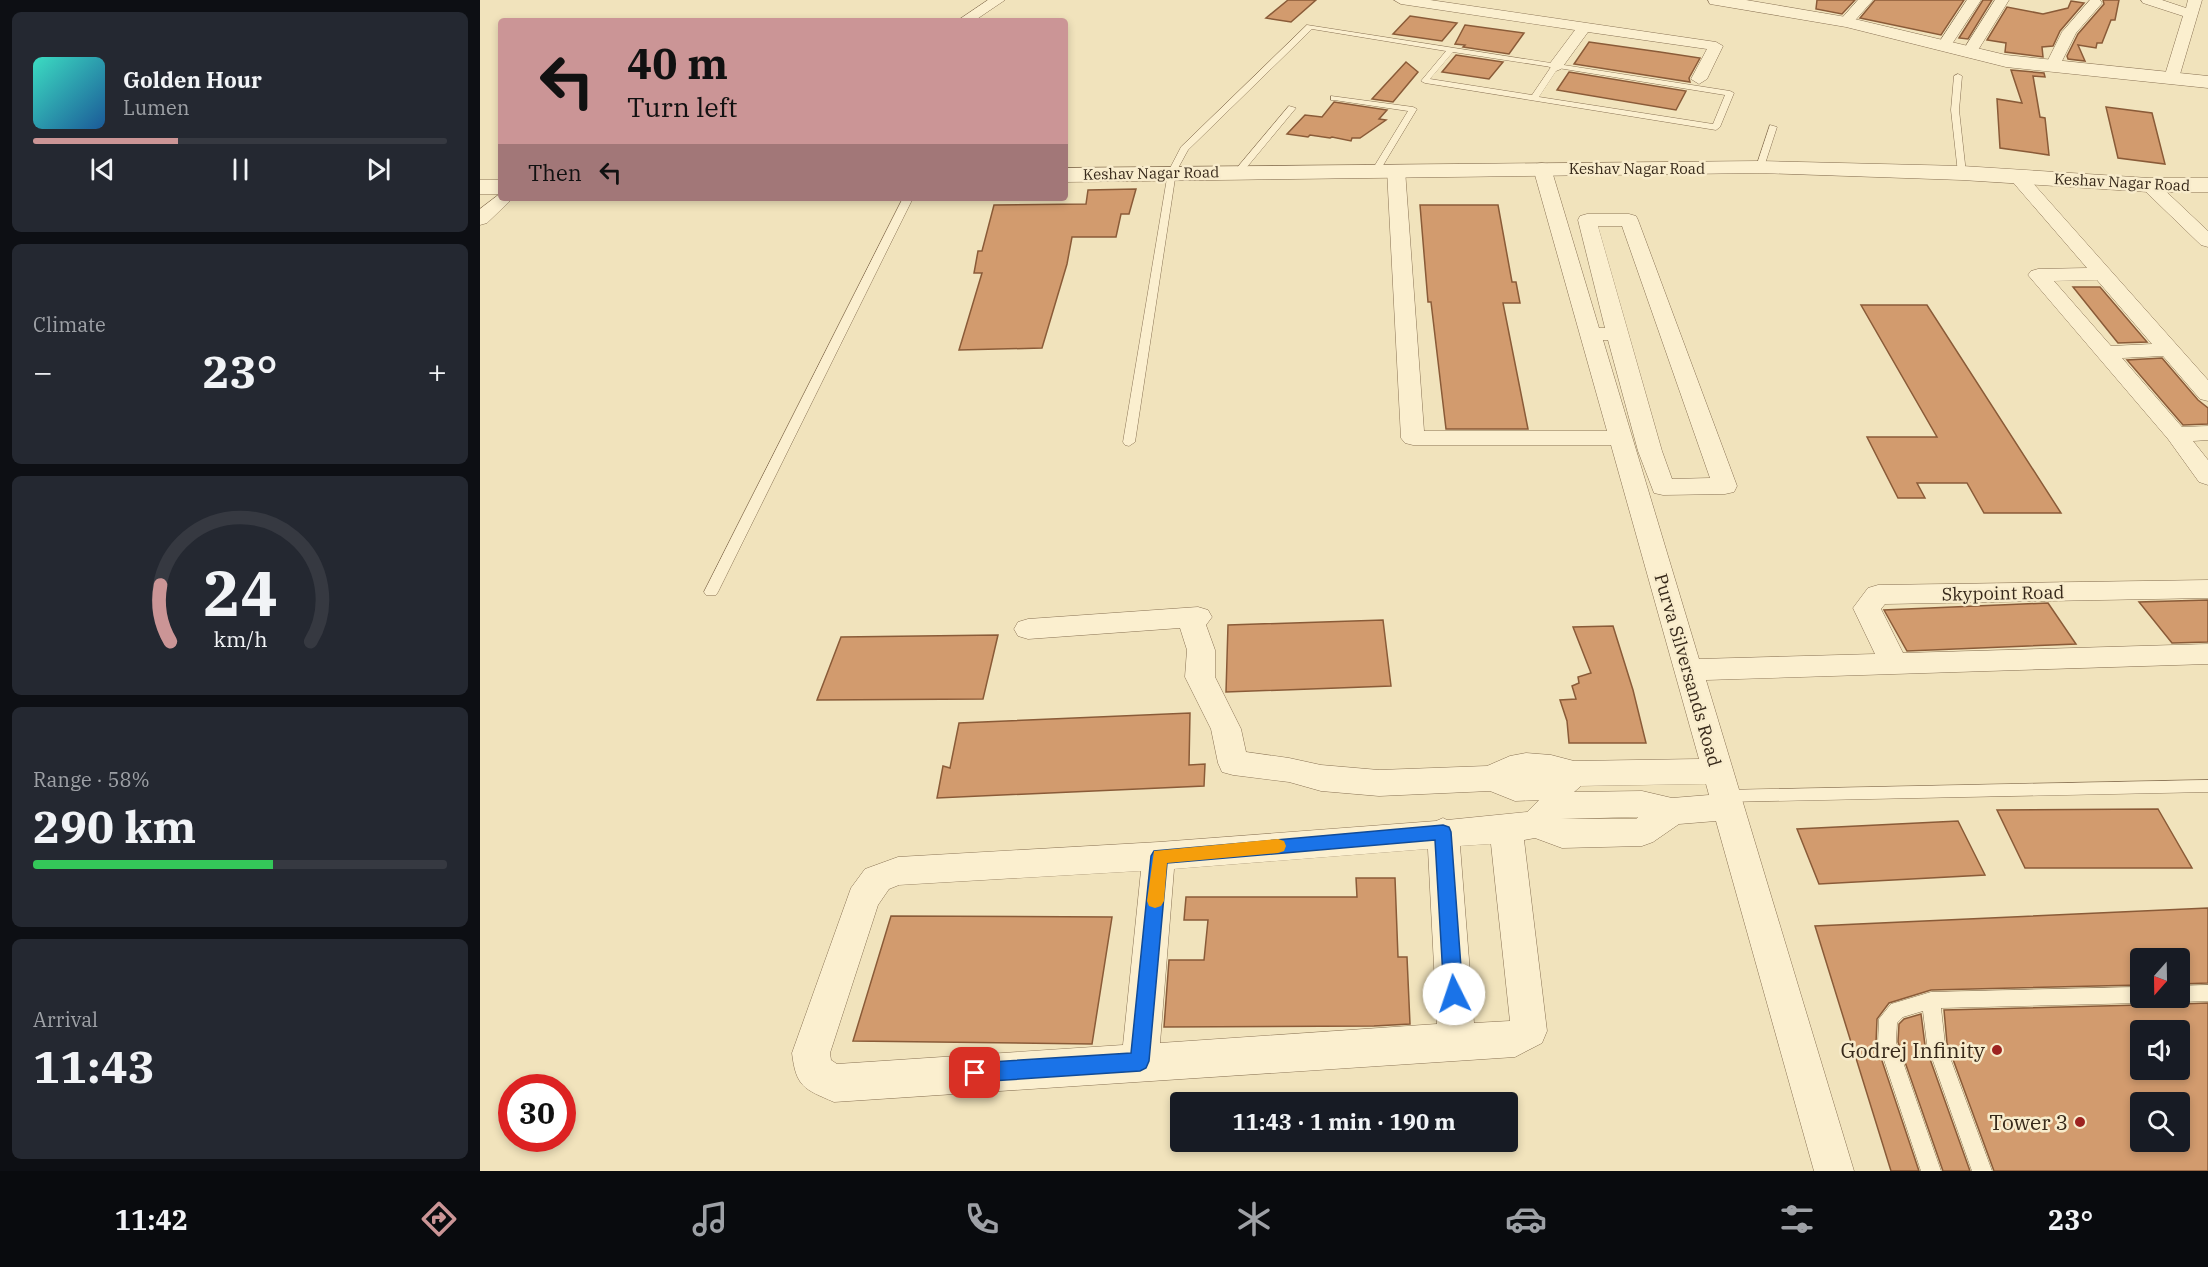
<!DOCTYPE html>
<html lang="en">
<head>
<meta charset="utf-8">
<style>
  body { margin:0; font-family:"IBM Plex Serif",serif; background:#242831; color:#f1f3f6; height:100vh; display:flex; flex-direction:column; font-size:22px; white-space:nowrap }
  * { box-sizing:border-box; margin:0 }
  p { font-size:20px; color:#9ea1a6 }
  .icon { flex:none; width:33px; height:33px; fill:none; stroke:currentColor; stroke-width:2; stroke-linecap:round; stroke-linejoin:round }
  .map { position:relative; flex:1; overflow:hidden }
  .sheet { display:flex; flex-direction:column; gap:12px; padding:12px; background:#0d0f14; width:480px }
  .sheet>* { flex:none }
  .top-card { position:absolute; left:18px; top:18px; width:570px; height:183px; border-radius:6px; box-shadow:0 3px 9px #0003; background:#cb9596; color:#111; overflow:hidden }
  .needle { width:39px; rotate:200deg }
  .buttons { position:absolute; left:1650px; top:948px; display:grid; gap:12px }
  .buttons a { display:grid; place-items:center; width:60px; height:60px; border-radius:6px; background:#171b24; box-shadow:0 3px 9px #0003; font-size:30px }
  .speed { position:absolute; left:18px; top:1074px; display:flex; gap:12px; font-size:30px; font-weight:700; text-align:center }
  .speed>* { display:grid; place-content:center; width:78px; height:78px; border-radius:50%; background:#171b24; box-shadow:0 3px 9px #0003; line-height:1 }
  .speed .limit { border:9px solid #d22; background:#fff; color:#111 }
  .pin { position:absolute; display:grid; place-items:center; width:51px; height:51px; color:#fff; margin:-26px; border-radius:12px; box-shadow:0 3px 9px #0006 }
  .me { position:absolute; width:66px; margin:-33px; rotate:356deg; stroke-linejoin:round; filter:drop-shadow(0 0 4px #0008) }
  .turn { display:flex; align-items:center; gap:21px; height:126px; padding:0 30px; font-size:27px }
  .turn .icon { width:78px; height:78px; stroke-width:2.5 }
  .turn b { display:block; font-size:42px; line-height:51px }
  .then { display:flex; align-items:center; height:57px; padding:0 30px; background:#0003; gap:12px; font-size:22px }
  .big { font-size:45px; font-weight:700; line-height:1.1 }
  .sheet .tile { flex:1; display:flex; flex-direction:column; justify-content:center; gap:9px; min-width:0; padding:0 21px; border-radius:9px; background:#242831 }
  .sheet .dial { align-items:center; gap:0 }
  .dial svg { height:156px; overflow:visible; fill:none; stroke:#363941; stroke-width:7; stroke-linecap:round; text-anchor:middle }
  .dial text { fill:#f1f3f6; stroke:none }
  .song { display:flex; align-items:center; gap:18px }
  .cover { width:72px; height:72px; border-radius:9px; background:linear-gradient(135deg,hsl(170 70% 55%),hsl(210 70% 35%)) }
  .played { height:6px; border-radius:3px; background:linear-gradient(90deg,#cb9596 35%,#363941 35%) }
  .keys { display:flex; justify-content:space-around; direction:ltr }
  .heat { display:flex; justify-content:space-between; align-items:center; font-size:33px; direction:ltr }
  .charge { height:9px; border-radius:4px; background:linear-gradient(90deg,#34c759 58%,#363941 0) }
  .trip { position:absolute; left:690px; top:1092px; width:348px; height:60px; border-radius:6px; background:#171b24; box-shadow:0 3px 9px #0003; font-weight:700; line-height:60px; text-align:center }
  .tab-bar { display:flex; height:96px; justify-content:space-around; align-items:center; background:#090b0e; color:#9ea1a6 }
  .tab-bar .icon { width:42px; height:42px }
  .tab-bar .on { color:#cb9596 }
  .tab-bar b { font-size:27px; color:#f1f3f6 }
  main { display:flex; flex:1; min-height:0 }
  .map>svg:first-child { display:block }
  .building { fill:#d29b6e; stroke:#8a5b38; stroke-width:1.5; fill-rule:evenodd }
  .lines { fill:none; stroke-linecap:round; stroke-linejoin:round }
  .service-casing { stroke:#897254; stroke-width:1 }
  .minor-casing { stroke:#897254; stroke-width:1 }
  .tertiary-casing { stroke:#897254; stroke-width:1 }
  .service { fill:#fbefcf; fill-rule:evenodd }
  .minor { fill:#fbefcf; fill-rule:evenodd }
  .tertiary { fill:#fbefcf; fill-rule:evenodd }
  .route { fill:#1a73e8; stroke:#114b97; stroke-width:1.5 }
  .slow { fill:#f59e0b }
  .poi-dot { fill:#9d2320; stroke:#f8eccc; stroke-width:2 }
  .labels { text-anchor:middle; dominant-baseline:central; stroke-width:5; stroke-linejoin:round; paint-order:stroke }
  .far-street-label { font-size:15px; fill:#37291a; stroke:#f8eccc }
  .street-label { font-size:18px; fill:#37291a; stroke:#f8eccc }
  .near-poi-label { font-size:21px; fill:#37291a; stroke:#f8eccc; text-anchor:end }
</style>
</head>
<body>
<main>
<section class="sheet">
<div class="tile">
<div class="song"><i class="cover"></i><div><b>Golden Hour</b><p>Lumen</p></div></div>
<div class="played"></div>
<div class="keys"><svg class="icon" aria-label="previous" viewBox="0 0 24 24"><path d="M18 5L8 12l10 7zM5 5v14"/></svg><svg class="icon" aria-label="pause" viewBox="0 0 24 24"><path d="M8 5v14M16 5v14"/></svg><svg class="icon" aria-label="next" viewBox="0 0 24 24"><path d="M6 5l10 7-10 7zM19 5v14"/></svg></div>
</div>
<div class="tile"><p>Climate</p>
<div class="heat"><a>−</a><b class="big">23°</b><a>+</a></div>
</div>
<div class="tile dial"><svg viewBox="0 0 100 80">
<path d="M14 69A42 42 0 1 1 86 69"/>
<path d="M14 69A42 42 0 0 1 9 40" stroke="#cb9596"/>
<text x="50" y="56" font-size="32" font-weight="700">24</text>
<text x="50" y="72" font-size="11">km/h</text>
</svg></div>
<div class="tile"><p>Range · 58%</p><b class="big">290 km</b><div class="charge"></div></div>
<div class="tile"><p>Arrival</p><b class="big">11:43</b></div>
</section>
<div class="map">
<svg width="1728" height="1171" viewBox="0 0 1728 1171">
  <rect width="100%" height="100%" fill="#f1e3bc"/>
  <g class="building">
    <path d="M808,0h28l-25,22 -25,-4z"/>
    <path d="M1337,0h38l-13,14 -26,-5z"/>
    <path d="M1395,0h89l-23,35 -81,-17z"/>
    <path d="M1503,0h9l-24,39 -9,-1z"/>
    <path d="M1623,0h16l-4,20h-4l-9,23h-5l-1,5 -18,-3 7,16 -17,-2 -1,-3 11,-22 26,-30z"/>
    <path d="M1591,1l13,2 -24,28 -7,15 -11,1 1,10 -38,-5 1,-9 -19,-3 20,-33 36,7 25,-6z"/>
    <path d="M930,16l47,7 -15,18 -49,-7z"/>
    <path d="M985,25l59,8 -15,21 -46,-7 2,-2 -10,-1z"/>
    <path d="M1109,42l71,10 40,6 -11,20 1,4 -116,-18z"/>
    <path d="M976,55l47,7 -14,17 -47,-7z"/>
    <path d="M926,62l12,10 -25,30 -21,-3z"/>
    <path d="M1531,70l33,3 1,4 -12,-1 7,41 5,1 4,37 -49,-7 -3,-49 25,4z"/>
    <path d="M1089,72l117,19 -10,19 -119,-20z"/>
    <path d="M854,102l53,8 -8,9 7,1 -26,18h-8l-1,3 -19,-4 -2,1 -20,-3 -2,2 -21,-3 18,-19 17,2z"/>
    <path d="M1626,107l46,6 13,51 -47,-6z"/>
    <path d="M656,189l-7,25h-8l-5,23h-44l-5,27 -25,84 -83,2 23,-77h-8l4,-22h4l12,-46 92,-1 2,-14z"/>
    <path d="M940,205h78l14,77h4l4,21h-17l25,126h-82l-15,-127h-3z"/>
    <path d="M1593,287h27l47,55 -29,1z"/>
    <path d="M1381,305h66l134,208h-77l-17,-30h-50l8,15h-27l-31,-61h70z"/>
    <path d="M1682,358l36,42 10,8v16l-25,1 -56,-65z"/>
    <path d="M1728,600v42l-36,1 -33,-41z"/>
    <path d="M1568,603l28,41 -169,7 -23,-41z"/>
    <path d="M903,620l8,66 -165,6 2,-67z"/>
    <path d="M1133,626l20,64 13,53h-77l-2,-22 -7,-21 16,-1 -4,-13 7,-3 -1,-6 13,-4 -18,-46z"/>
    <path d="M518,635l-15,64 -166,1 24,-63z"/>
    <path d="M710,713l-1,52 16,-1 -1,22 -267,12 6,-32 7,2 9,-45z"/>
    <path d="M1678,809l34,59h-167l-28,-58z"/>
    <path d="M1478,821l27,54 -166,9 -22,-55z"/>
    <path d="M876,878h39l3,79h9l3,67 -36,2 -210,1 5,-67h35l4,-40h-24l2,-23h171z"/>
    <path d="M1728,908v75l-28,1v-26h-40v27l-209,5 -42,13 -12,16 -1,24 43,128h-28l-76,-245z"/>
    <path d="M411,916l221,1 -20,127 -239,-3z"/>
    <path d="M1670,998h21l9,6 28,-1v168h-214l-47,-128 -3,-33 196,-5 7,-2zM1660,1030h40v40h-40zM1660,1102h40v40h-40z"/>
    <path d="M1441,1014l4,31 45,126h-27l-45,-129 1,-18 5,-5z"/>
  </g>
  <g class="lines">
    <defs>
      <g id="service">
        <path d="M827,25l423,66 4,2 -14,34 -4,3 -291,-47 -4,-2 25,-30 -134,-22 -124,121 -12,22 -41,270 -6,4 -4,-1 -2,-3 45,-270 13,-25zM973,52l98,15 -19,28 -102,-16zM1078,68l167,27 -12,29 -174,-27z"/>
        <path d="M1478,74l4,2 -3,34 7,63 -4,3 -4,-3 -7,-63 3,-34z"/>
        <path d="M851,96l82,11 4,2 -38,63 -7,-2 36,-59 -74,-11h-3z"/>
        <path d="M809,106l7,2 -54,65h-6v-4z"/>
        <path d="M1290,125l7,2 -13,40 -7,2 -1,-2z"/>
        <path d="M423,198h10l-195,394 -2,3h-10l-2,-3z"/>
        <path d="M1728,780v12l-483,10 -6,-1 -2,-5 2,-5 6,-1z"/>
        <path d="M1728,985v16l-28,1 -7,-4h7v-12z"/>
        <path d="M1660,987v11h8l-2,3 -6,2 -199,5 4,36 47,127h-20l-45,-127 -4,-33 -20,6 -6,6 -1,19 45,129h-20l-43,-129 1,-23 12,-15 40,-12z"/>
      </g>
      <g id="minor">
        <path d="M508,0h17l-31,21h-17z"/>
        <path d="M914,0h36l286,42 7,4 -16,33 -8,5 -8,-5 16,-30 -119,-17 -27,37 -5,2 -8,-5 27,-36 -174,-26z"/>
        <path d="M1378,0h15l-22,25h-10l-2,-3 2,-3z"/>
        <path d="M1487,0h14l-31,47h-10l-2,-3z"/>
        <path d="M1515,0h14l-34,55h-10l-3,-3z"/>
        <path d="M1610,0h10l2,3 -26,30 -18,36h-10l-3,-3 17,-34z"/>
        <path d="M1661,0h21l24,8 2,-8h14l-24,81 -6,2 -8,-5 19,-62 -40,-13z"/>
        <path d="M1062,163l6,1 3,4 48,160h6l-27,-108 2,-4 7,-2h42l7,2 2,4 99,266 -3,6 -9,2 -62,1 -9,-2 -16,-42 -30,-111h-5l96,319 176,-5 -22,-46 15,-20 10,-3 330,-5v18l-323,6 -4,5 22,44 305,-9v20l-502,16 148,491h-40l-98,-350 -37,3 -26,18 -11,4 -80,2 -27,-10 -11,2 23,191 -5,12 -27,14 -681,45c-30,-13 -38,-15 -42,-49l59,-165 14,-19 33,-12 261,-15 277,-21 7,-3 4,2 80,-8 12,-12 -24,1 -25,-10 -111,5 -58,-5 -32,-9 -56,-7 -11,-3 -4,-9 -7,-34 -26,-52 2,-27 -7,-22 -152,11 -10,-3 -4,-7 4,-7 10,-3 170,-12 10,3 4,7 -6,8 9,25v27l26,52 5,23 43,6 32,7 58,5 108,-4 23,-10 16,-3 25,2 23,6 125,-2 -88,-314h-198l-8,-2 -4,-5 -14,-268 3,-4h12l3,4 19,261h183l-74,-263 3,-4zM1118,226h24l88,252 -38,1 -10,-28zM1226,784l3,11 -37,3 -30,-7 -68,1 7,-6zM1158,817l-2,2h-76h1zM1011,844l19,177 -36,2 -14,-177zM948,849l9,175 -277,19 14,-174zM661,871l-18,174 -286,19 -6,-4 -1,-7 48,-148 11,-16 10,-4z"/>
        <path d="M1537,171l6,1 185,208v21l-8,-2 -37,-43 -41,2 60,69 26,-1v14l-15,1 15,19v25l-9,-3 -31,-43 -140,-164 3,-4 7,-2 49,-1 -76,-88 -3,-4 3,-4zM1617,280l55,64 -41,2 -57,-65z"/>
        <path d="M1669,180l6,1 53,50v16l-7,-2 -58,-56 -3,-4 3,-4z"/>
        <path d="M21,193v5h12l-26,25 -7,2v-16z"/>
      </g>
      <g id="tertiary">
        <path d="M1228,0h38l100,17 160,38 202,21v12l-202,-21 -160,-40 -130,-22 -6,-1z"/>
        <path d="M1280,161l202,5 187,12h59v14h-59l-187,-12 -202,-7 -695,9v-14z"/>
        <rect x="0" y="180" width="21" height="14"/>
      </g>
    </defs>
    <use href="#service" class="service-casing"/>
    <use href="#minor" class="minor-casing"/>
    <use href="#tertiary" class="tertiary-casing"/>
    <use href="#service" class="service"/>
    <use href="#minor" class="minor"/>
    <use href="#tertiary" class="tertiary"/>
  </g>
  <path class="route" d="M963,825l6,2 2,5 12,162 -3,6 -6,3 -7,-3 -3,-6 -9,-154 -268,23 -18,198 -3,7 -6,3 -165,11 -7,-3 -3,-6 3,-7 7,-3 156,-10 20,-197 3,-5z"/>
  <path class="slow" d="M798,839l6,2 2,5 -2,5 -6,2 -111,10 -3,38 -3,5 -6,2 -6,-2 -2,-5 7,-50z"/>
  <g class="poi-dot">
    <circle cx="1517" cy="1050" r="6"/>
    <circle cx="1600" cy="1122" r="6"/>
  </g>
  <g class="labels">
    <g class="far-street-label">
      <text x="1157" y="168">Keshav Nagar Road</text>
      <text transform="translate(671 173) rotate(-1)">Keshav Nagar Road</text>
      <text transform="translate(1642 182) rotate(3)">Keshav Nagar Road</text>
    </g>
    <g class="street-label">
      <text transform="translate(1523 593) rotate(-1)">Skypoint Road</text>
      <text transform="translate(1208 670) rotate(74)">Purva Silversands Road</text>
    </g>
    <g class="near-poi-label">
      <text x="1505" y="1050">Godrej Infinity</text>
      <text x="1588" y="1122">Tower 3</text>
    </g>
  </g>
</svg>
<div class="buttons">
<a><svg class="needle" viewBox="-14 -14 28 28"><path d="M0-13l5 13h-10z" fill="#e53935"/><path d="M0 13l5-13h-10z" fill="#9ea1a6"/></svg></a>
<a><svg class="icon" aria-label="sound" viewBox="0 0 24 24"><path d="M4 9h4l5-4v14l-5-4H4zM17 9q2 3 0 6"/></svg></a>
<a><svg class="icon" aria-label="search" viewBox="0 0 24 24"><circle cx="10" cy="10" r="6"/><path d="M15 15l6 6"/></svg></a>
</div>
<div class="speed"><div class="limit">30</div></div>
<div class="pin" style="left:495px;top:1073px;background:#d93025"><svg class="icon" aria-label="arrive" viewBox="0 0 24 24"><path d="M6 21V4h12l-3 4 3 4H6"/></svg></div>
<svg class="me" style="left:974px;top:994px" viewBox="-20 -20 40 40"><circle r="19" fill="#fff"/><path d="M0-13L10 11 0 6-10 11z" fill="#1a73e8"/></svg>
<div class="trip">11:43 · 1 min · 190 m</div>
<div class="top-card">
<div class="turn"><svg class="icon" aria-label="left" viewBox="0 0 24 24"><path d="M17 20v-9H6M10 6l-5 5 5 5"/></svg><div><b>40 m</b>Turn left</div></div>
<div class="then">Then<svg class="icon" aria-label="left" viewBox="0 0 24 24"><path d="M17 20v-9H6M10 6l-5 5 5 5"/></svg></div>
</div>
</div>
</main>
<nav class="tab-bar">
<b>11:42</b>
<svg class="icon on" aria-label="directions" viewBox="0 0 24 24"><path d="M12 3l9 9-9 9-9-9zM9 14v-3h6M13 9l2 2-2 2"/></svg>
<svg class="icon" aria-label="music" viewBox="0 0 24 24"><path d="M9 18V5l10-2v13"/><circle cx="6" cy="18" r="3"/><circle cx="16" cy="16" r="3"/></svg>
<svg class="icon" aria-label="phone" viewBox="0 0 24 24"><path d="M5 4h4l2 5-3 2q2 4 5 5l2-3 5 2v4C11 20 4 13 5 4z"/></svg>
<svg class="icon" aria-label="climate" viewBox="0 0 24 24"><path d="M12 3v18M4 7l16 10M4 17L20 7"/></svg>
<svg class="icon" aria-label="car" viewBox="0 0 24 24"><path d="M5 17H2v-5l4-1 3-4h7l3 4 3 1v5h-3M9 17h6M6 11h13"/><circle cx="7" cy="17" r="2"/><circle cx="17" cy="17" r="2"/></svg>
<svg class="icon" aria-label="filters" viewBox="0 0 24 24"><path d="M4 7h16M4 17h16"/><circle cx="9" cy="7" r="2"/><circle cx="15" cy="17" r="2"/></svg>
<b>23°</b>
</nav>
</body>
</html>
